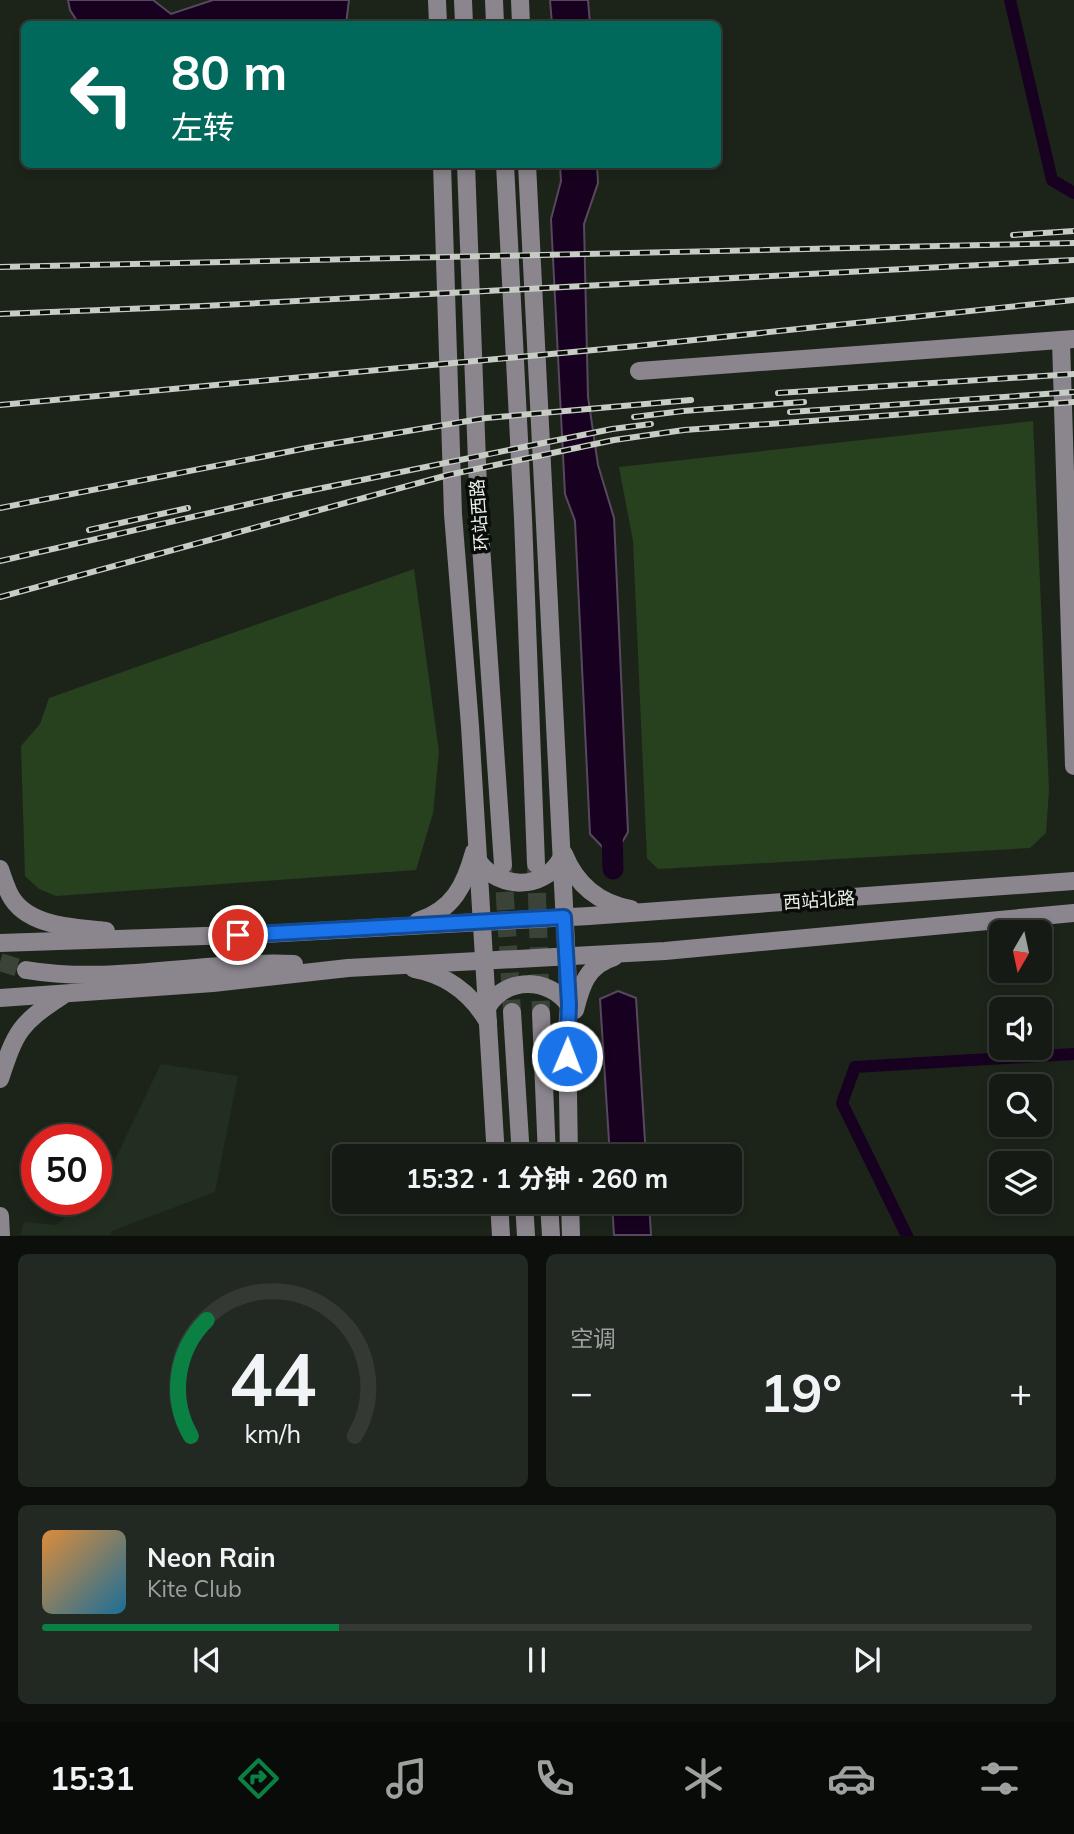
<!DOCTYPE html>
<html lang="zh">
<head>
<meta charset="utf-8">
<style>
  body { margin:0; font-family:Mulish,"Noto Sans SC",sans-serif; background:#222822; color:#f1f3f6; height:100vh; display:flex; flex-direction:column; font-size:26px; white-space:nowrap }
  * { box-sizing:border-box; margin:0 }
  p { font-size:23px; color:#9da1a0 }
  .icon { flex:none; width:38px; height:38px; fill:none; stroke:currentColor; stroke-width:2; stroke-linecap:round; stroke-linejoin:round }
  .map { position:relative; height:1236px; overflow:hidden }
  .drawer { display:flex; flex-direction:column; gap:18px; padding:18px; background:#0c0f0b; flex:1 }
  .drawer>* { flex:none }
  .banner { position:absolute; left:21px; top:21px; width:700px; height:147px; border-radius:10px; box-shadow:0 4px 10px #0003,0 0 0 2px #343934; background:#00695c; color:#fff; overflow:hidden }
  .needle { width:46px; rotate:189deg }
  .controls { position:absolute; left:989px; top:920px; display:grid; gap:14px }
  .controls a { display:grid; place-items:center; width:63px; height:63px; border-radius:10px; background:#151b14; box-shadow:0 4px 10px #0003,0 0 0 2px #343934; font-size:35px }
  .speed { position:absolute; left:21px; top:1124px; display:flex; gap:14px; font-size:35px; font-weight:700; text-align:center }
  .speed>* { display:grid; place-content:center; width:91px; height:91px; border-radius:50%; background:#151b14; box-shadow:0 4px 10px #0003,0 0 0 2px #343934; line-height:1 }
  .speed .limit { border:10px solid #d22; background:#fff; color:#111 }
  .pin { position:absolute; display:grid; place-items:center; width:60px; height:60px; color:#fff; margin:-30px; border:4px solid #fff; border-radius:50%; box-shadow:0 2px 7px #0007 }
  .me { position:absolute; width:77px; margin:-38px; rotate:1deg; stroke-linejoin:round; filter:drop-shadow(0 0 5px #0008) }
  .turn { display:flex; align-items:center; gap:24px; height:147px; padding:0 35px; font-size:32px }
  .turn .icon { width:91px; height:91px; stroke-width:2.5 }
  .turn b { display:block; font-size:49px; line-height:60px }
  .big { font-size:52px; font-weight:700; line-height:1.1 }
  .drawer .card { flex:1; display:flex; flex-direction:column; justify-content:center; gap:10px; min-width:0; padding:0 24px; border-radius:10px; background:#222822 }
  .drawer .dial { align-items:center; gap:0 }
  .dial svg { height:182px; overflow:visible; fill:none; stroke:#343934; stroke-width:7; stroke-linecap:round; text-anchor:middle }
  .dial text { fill:#f1f3f6; stroke:none }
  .song { display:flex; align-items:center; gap:21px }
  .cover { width:84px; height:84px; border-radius:10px; background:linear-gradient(135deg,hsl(30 70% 55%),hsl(200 70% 35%)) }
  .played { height:7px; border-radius:4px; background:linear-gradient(90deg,#0b8043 30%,#343934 30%) }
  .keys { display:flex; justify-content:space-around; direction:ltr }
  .heat { display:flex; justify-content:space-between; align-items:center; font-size:38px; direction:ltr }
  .drawer .tiles { flex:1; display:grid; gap:18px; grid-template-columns:1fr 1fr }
  .card:last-child { grid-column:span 2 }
  .trip { position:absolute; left:332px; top:1144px; width:410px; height:70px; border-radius:10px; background:#151b14; box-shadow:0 4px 10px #0003,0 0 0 2px #343934; font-weight:700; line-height:70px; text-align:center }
  .tab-bar { display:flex; height:112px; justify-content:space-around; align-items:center; background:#080b08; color:#9da1a0 }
  .tab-bar .icon { width:49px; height:49px }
  .tab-bar .on { color:#0b8043 }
  .tab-bar b { font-size:32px; color:#f1f3f6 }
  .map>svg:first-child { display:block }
  .built { fill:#222e1f }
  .green { fill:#27401e }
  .water { fill:#170020; stroke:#57485d; stroke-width:2 }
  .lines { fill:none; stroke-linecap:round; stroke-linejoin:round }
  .canal { stroke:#170020; stroke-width:12 }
  .river { stroke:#170020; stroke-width:21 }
  .secondary-tunnel { stroke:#3b4339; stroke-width:18; stroke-dasharray:18 9; stroke-linecap:butt }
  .secondary { stroke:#8b858d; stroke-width:18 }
  .rail-casing { stroke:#c7cdc5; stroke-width:6 }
  .rail { stroke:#090c08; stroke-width:3.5; stroke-dasharray:10; stroke-linecap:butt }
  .route-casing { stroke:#114b97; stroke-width:18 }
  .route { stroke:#1a73e8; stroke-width:12 }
  .labels { text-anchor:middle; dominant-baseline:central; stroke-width:7; stroke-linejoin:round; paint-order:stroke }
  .street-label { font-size:18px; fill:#ecf1ea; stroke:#090c08 }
</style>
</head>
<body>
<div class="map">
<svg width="1074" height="1236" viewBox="0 0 1074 1236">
  <rect width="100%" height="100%" fill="#1c241a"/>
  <path class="built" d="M161,1064l77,12 -23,116 -103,39 -2,4h-90l4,-13 33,3 26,-26h13v-14l13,-13z"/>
  <g class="green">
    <path d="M1033,421l16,369 -3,43 -16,15 -372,21 -11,-11 -14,-317 -14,-74z"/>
    <path d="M414,569l25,183 -6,61 -17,57 -360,26 -17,-7 -14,-13 -4,-130 19,-22 9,-26z"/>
  </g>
  <g class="water">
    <path d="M68,0h85l18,14 42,-14h136l-3,24h-267l-9,-14z"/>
    <path d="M550,0h38l2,24h-38z"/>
    <path d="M560,165h37l1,18 -14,41 4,173 10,68 16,53 14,314 -15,26 -23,-24 -15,-313 -10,-27 -14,-275 10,-38z"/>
    <path d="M618,991l18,7 10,159h-36l-10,-158z"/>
    <path d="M612,1202h37l2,33h-37z"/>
  </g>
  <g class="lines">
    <g class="canal">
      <path d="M1010,0l42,180 22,13"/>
      <path d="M907,1236l-65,-133 13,-36 219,-13"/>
    </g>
    <path class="river" d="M612,831l1,38"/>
    <g class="secondary-tunnel">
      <path d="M503,865l9,147"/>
      <path d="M536,866l5,147"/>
      <path d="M0,962l26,8"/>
    </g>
    <g class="secondary">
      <path d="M437,0l1,24"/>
      <path d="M463,0l1,24"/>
      <path d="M494,0l1,24"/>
      <path d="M520,0l1,24"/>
      <path d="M442,164l11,350 17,212 26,431"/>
      <path d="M466,164l13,352 24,349"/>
      <path d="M505,164l18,354 13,346"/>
      <path d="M527,164l42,841 -2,25 2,127"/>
      <path d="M1061,341l13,425"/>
      <path d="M639,371l435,-32"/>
      <path d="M564,854c12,30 34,49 67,55"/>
      <path d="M479,862c20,27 64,29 82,-3"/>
      <path d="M0,869c3,9 6,18 10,26 17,32 64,32 96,36"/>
      <path d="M418,921c35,-11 47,-36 56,-69"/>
      <path d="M0,943l264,-9 325,-18 485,-35"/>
      <path d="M414,969c33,6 57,24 74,53"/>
      <path d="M26,970c88,15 179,-10 268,-6"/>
      <path d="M0,998l213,-15 135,-15 317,-17 409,-38"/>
      <path d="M488,1006c19,-29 60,-29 81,-1"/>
      <path d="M575,1010c6,-24 12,-45 39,-53"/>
      <path d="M512,1012l9,145"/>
      <path d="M541,1013l6,144"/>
      <path d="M0,1079c16,-48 19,-55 62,-83"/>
      <path d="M499,1202l2,34"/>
      <path d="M524,1202l2,34"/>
      <path d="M549,1202l2,34"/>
      <path d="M570,1202l1,34"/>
      <path d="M0,1216l1,20"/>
    </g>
    <defs>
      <g id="rail">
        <path d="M1013,235l61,-4"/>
        <path d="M0,267l1074,-24"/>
        <path d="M0,314l203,-8 871,-46"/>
        <path d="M778,393l296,-19"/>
        <path d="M0,405l637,-59 437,-46"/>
        <path d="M790,412l284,-20"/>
        <path d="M634,417l49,-6 121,-9"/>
        <path d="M0,508l312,-61 174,-29 205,-18"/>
        <path d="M89,530l99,-22"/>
        <path d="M0,561l288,-66 324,-66 39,-5"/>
        <path d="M0,597l448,-122 166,-35 70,-10 390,-28"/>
      </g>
    </defs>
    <use href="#rail" class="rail-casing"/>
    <use href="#rail" class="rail"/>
  </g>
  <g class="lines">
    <defs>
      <path id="route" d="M238,935l326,-18 5,88 -2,51"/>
    </defs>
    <use href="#route" class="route-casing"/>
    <use href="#route" class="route"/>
  </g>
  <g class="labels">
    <g class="street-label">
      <text transform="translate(479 515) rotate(-94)">环站西路</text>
      <text transform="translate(819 900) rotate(-4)">西站北路</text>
    </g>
  </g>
</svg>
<div class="controls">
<a><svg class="needle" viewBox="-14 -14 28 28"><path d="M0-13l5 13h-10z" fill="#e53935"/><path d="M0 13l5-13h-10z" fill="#9da1a0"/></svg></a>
<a><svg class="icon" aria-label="sound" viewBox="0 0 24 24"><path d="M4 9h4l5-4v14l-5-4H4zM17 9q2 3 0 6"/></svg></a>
<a><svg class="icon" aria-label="search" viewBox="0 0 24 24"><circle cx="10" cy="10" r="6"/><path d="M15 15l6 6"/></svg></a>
<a><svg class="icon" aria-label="layers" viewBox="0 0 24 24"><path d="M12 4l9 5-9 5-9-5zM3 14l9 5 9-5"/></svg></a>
</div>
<div class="speed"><div class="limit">50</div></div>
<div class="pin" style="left:238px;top:935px;background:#d93025"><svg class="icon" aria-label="arrive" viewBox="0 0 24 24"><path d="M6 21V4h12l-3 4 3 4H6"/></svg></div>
<svg class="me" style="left:567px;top:1056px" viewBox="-20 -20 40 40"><circle r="17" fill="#1a73e8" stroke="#fff" stroke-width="3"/><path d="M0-11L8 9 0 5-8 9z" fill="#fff"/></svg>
<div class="trip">15:32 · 1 分钟 · 260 m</div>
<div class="banner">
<div class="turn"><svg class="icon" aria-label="left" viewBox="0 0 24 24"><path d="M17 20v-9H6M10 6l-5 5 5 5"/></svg><div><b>80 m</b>左转</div></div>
</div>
</div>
<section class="drawer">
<div class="tiles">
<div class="card dial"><svg viewBox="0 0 100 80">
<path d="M14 69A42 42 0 1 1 86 69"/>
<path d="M14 69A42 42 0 0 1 21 18" stroke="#0b8043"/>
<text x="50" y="56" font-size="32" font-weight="700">44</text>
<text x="50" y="72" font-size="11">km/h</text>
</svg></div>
<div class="card"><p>空调</p>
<div class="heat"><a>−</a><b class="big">19°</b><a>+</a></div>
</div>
<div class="card">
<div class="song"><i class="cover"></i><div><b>Neon Rain</b><p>Kite Club</p></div></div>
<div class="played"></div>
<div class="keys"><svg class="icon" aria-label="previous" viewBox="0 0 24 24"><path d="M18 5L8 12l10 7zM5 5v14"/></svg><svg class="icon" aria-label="pause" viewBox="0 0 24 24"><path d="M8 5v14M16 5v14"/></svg><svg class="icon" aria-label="next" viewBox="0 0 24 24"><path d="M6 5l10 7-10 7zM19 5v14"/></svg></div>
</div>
</div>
</section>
<nav class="tab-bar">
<b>15:31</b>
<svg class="icon on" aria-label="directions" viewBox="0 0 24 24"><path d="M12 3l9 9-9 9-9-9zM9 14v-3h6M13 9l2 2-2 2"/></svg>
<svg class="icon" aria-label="music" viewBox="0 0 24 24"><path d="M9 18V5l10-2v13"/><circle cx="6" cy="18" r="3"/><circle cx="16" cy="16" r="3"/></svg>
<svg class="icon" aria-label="phone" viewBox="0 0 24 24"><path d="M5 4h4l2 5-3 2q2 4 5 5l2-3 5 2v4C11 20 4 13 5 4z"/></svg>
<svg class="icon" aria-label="climate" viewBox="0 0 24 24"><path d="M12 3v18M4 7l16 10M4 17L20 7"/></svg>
<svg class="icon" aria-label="car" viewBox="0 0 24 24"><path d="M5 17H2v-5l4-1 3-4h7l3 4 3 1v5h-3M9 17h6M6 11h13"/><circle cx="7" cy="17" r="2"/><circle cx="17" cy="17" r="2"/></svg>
<svg class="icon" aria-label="filters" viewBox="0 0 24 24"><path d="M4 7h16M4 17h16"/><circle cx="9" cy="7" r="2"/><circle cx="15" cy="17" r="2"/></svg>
</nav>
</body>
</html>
